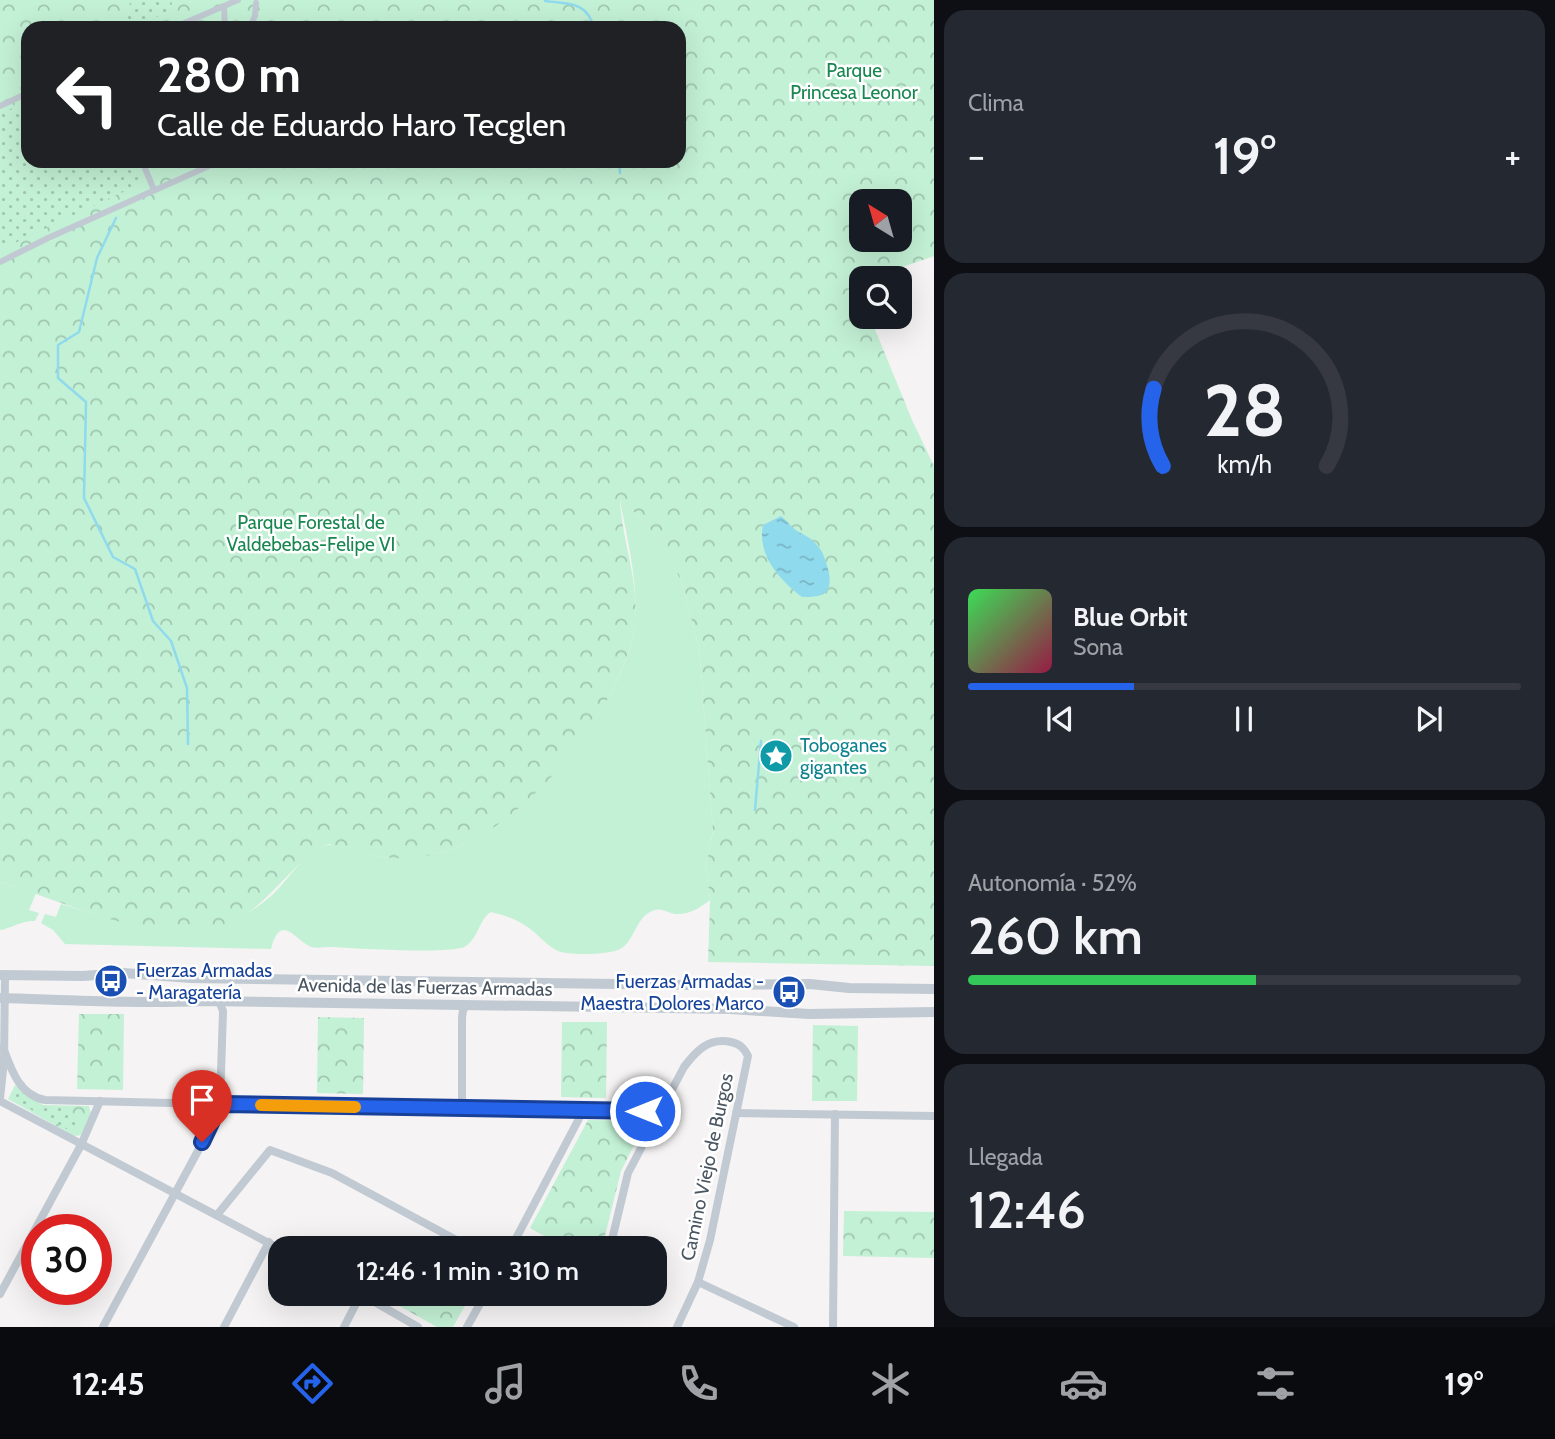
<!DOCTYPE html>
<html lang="es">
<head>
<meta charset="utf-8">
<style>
  body { margin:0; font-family:Cabin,sans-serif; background:#242831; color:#f1f3f6; height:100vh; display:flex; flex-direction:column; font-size:26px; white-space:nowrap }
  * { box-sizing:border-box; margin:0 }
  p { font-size:23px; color:#9ea1a6 }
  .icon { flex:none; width:38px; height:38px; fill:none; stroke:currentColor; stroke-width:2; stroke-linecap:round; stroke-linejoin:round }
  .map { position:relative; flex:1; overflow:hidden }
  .sheet { display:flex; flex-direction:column; gap:10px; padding:10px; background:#0d0f14; width:621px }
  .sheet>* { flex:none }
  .guide { position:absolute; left:21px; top:21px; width:665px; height:147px; border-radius:21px; box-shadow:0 7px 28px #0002; background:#202124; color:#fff; overflow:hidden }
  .needle { width:46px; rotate:323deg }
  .fabs { position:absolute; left:849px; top:189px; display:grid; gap:14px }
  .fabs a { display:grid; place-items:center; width:63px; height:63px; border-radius:14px; background:#171b24; box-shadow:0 7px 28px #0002; font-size:35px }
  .speed { position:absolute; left:21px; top:1214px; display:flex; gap:14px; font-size:35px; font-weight:700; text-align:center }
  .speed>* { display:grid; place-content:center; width:91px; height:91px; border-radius:50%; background:#171b24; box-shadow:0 7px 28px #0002; line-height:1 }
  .speed .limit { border:10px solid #d22; background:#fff; color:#111 }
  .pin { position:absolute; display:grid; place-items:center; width:60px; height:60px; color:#fff; margin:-72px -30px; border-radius:50% 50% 50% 0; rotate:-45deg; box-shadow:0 0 7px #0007 }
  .pin .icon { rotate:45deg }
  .me { position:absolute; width:77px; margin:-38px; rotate:270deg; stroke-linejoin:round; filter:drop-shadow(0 0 5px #0008) }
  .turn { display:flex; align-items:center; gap:24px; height:147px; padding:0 21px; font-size:32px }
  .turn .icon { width:91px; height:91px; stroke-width:2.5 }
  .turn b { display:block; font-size:49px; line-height:60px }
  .big { font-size:52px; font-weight:600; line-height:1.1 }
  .sheet .widget { flex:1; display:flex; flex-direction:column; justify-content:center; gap:10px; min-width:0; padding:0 24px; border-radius:21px; background:#242831 }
  .sheet .dial { align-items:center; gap:0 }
  .dial svg { height:182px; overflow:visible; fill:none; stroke:#363941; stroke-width:7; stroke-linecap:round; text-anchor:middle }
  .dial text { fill:#f1f3f6; stroke:none }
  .song { display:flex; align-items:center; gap:21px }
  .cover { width:84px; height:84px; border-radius:10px; background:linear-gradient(135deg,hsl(130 70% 55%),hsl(340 70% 35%)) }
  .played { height:7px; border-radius:4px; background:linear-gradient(90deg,#2563eb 30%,#363941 30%) }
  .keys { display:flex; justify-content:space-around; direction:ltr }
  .heat { display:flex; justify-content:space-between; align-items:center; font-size:38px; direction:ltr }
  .charge { height:10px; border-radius:5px; background:linear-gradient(90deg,#34c759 52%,#363941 0) }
  .trip { position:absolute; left:268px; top:1236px; width:399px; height:70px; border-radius:21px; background:#171b24; box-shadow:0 7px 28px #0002; font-weight:600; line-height:70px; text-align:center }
  .menu { display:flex; height:112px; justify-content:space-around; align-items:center; background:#090b0e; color:#9ea1a6 }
  .menu .icon { width:49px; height:49px }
  .menu .on { color:#2563eb }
  .menu b { font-size:32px; color:#f1f3f6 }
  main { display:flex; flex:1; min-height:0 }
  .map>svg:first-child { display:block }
  .grass { fill:#c3f1d5 }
  .park { fill:url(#park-crowns); fill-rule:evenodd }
  .garden { fill:url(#garden-dots) }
  .water { fill:url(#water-ripples) }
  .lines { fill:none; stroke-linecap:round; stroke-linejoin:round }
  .stream { stroke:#90daee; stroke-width:2.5 }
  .pedestrian { stroke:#c1cad2; stroke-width:6 }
  .minor { stroke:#c1cad2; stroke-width:8 }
  .tertiary { stroke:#c1cad2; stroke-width:10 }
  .route-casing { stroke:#184099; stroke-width:18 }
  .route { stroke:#2563eb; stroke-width:12 }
  .slow { stroke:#f59e0b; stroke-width:12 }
  .labels { text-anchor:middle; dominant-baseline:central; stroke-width:5; stroke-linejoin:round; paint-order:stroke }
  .park-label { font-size:19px; fill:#17864f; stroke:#fff }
  .culture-label { font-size:19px; fill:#0d838f; stroke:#fff; text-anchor:start }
  .transit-label { font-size:19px; fill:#164399; stroke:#fff; text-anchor:start }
  .street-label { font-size:19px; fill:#4a5661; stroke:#fff }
</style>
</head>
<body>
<main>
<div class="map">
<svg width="934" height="1327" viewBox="0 0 934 1327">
  <defs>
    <pattern id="park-crowns" width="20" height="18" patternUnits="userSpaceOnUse" patternTransform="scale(1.75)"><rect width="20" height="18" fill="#c3f1d5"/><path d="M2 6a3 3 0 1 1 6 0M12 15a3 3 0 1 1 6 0" fill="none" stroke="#a0c6b0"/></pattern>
    <pattern id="garden-dots" width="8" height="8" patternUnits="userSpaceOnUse" patternTransform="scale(1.75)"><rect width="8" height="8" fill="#c3f1d5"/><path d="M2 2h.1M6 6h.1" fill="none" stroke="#a0c6b0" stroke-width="1.8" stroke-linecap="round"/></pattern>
    <pattern id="water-ripples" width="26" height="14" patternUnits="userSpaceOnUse" patternTransform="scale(1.75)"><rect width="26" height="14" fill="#90daee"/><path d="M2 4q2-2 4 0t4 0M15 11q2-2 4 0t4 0" fill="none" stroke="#78b4c4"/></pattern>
  </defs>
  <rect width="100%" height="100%" fill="#f5f3f3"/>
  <g class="grass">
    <path d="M620,500c31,24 56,58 66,98 5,16 7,32 13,47l14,186 -7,35 4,34c-10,8 -21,15 -35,14 -10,-2 -15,-8 -25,-2 -15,8 -16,30 -30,37 -11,6 -54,7 -64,1 -11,-6 -19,-17 -30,-24 -10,-7 -23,-11 -35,-14 -12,7 -12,25 -25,34 -14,9 -113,2 -136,1 -6,0 -16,2 -21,-1 -15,-8 -29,-33 -38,3l-206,-5 -12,-14 -12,-7 4,-9 11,3 5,-13c73,22 145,49 210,-8 18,-16 31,-42 54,-50 16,-6 36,6 51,10 21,4 42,1 63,-3 81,-18 190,-151 196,-233 3,-40 -8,-81 -15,-120z"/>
    <path d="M0,882l36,11 -7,17 10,3 -4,8c-14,-1 -22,7 -35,9z"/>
  </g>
  <g class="park">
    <path d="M0,0h934v256l-63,22h-10v4l-4,2 4,11v22h9l42,103 22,46v500l-226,-4 2,-62 -4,-34 7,-35 -14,-186c-6,-15 -8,-30 -13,-47 -10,-39 -34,-73 -66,-98 2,41 19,80 15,122 -9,83 -113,212 -196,231 -21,5 -42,7 -63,3 -16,-4 -30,-10 -47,-12 -31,12 -55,53 -86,72 -69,42 -174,-14 -243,-34zM28,28h651v133h-651zM861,201h39v39h-39z"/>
    <path d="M79,1014h45l-1,76 -46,-1z"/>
    <path d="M318,1017l46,1 -1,76 -46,-1z"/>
    <path d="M562,1022h45l-1,76 -45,-1z"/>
    <path d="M813,1025l45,1 -1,75h-45z"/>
    <path d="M15,1085l28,20 46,1 2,8 -10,21 -7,1 -66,-37z"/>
    <path d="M588,1120l58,1 -25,50 -19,77h-36l-36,-20z"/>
    <path d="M844,1211l90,1v46l-91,-2z"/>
    <path d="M387,1293h85l-19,34h-16l-50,-28z"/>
  </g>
  <g class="garden">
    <path d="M132,0h40l-1,11 -41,17h-9l5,-18z"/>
    <path d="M28,101v60h106l10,21 -144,68v-136z"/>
    <path d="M15,1088l27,19h21v5l16,6v13l-5,1 -63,-33 -1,-3z"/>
  </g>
  <path class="water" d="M781,516c5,4 8,8 12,12 7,6 17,8 23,16 7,7 9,15 12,25 6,24 -4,29 -26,28 -23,-18 -45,-42 -39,-72z"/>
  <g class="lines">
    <g class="stream">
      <path d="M545,1c23,3 42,0 49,27"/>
      <path d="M619,161l1,12"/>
      <path d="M116,218l-19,40 -18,74 -21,13v33l28,24 -2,96 29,59 22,12 18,52 18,20 16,47 1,56"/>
      <path d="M755,810l6,-69"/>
    </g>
    <g class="pedestrian">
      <path d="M224,6l1,22"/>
      <path d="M251,24l11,4"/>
      <path d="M173,28l65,-28"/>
      <path d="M249,28l6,-12 1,-13"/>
      <path d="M0,106l28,-13"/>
      <path d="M142,161l12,29"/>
      <path d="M0,262l48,-24 172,-77"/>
    </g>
    <g class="minor">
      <path d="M3,1047c8,22 16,48 42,53l417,10 199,1"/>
      <path d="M0,1098l4,-37 1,-82 -2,-4"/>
      <path d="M0,1101l280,148"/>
      <path d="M462,1110v-92l1,-8 4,-5"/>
      <path d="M736,1113l198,3"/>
      <path d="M217,1215l53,-65 62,23 139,75"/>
      <path d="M511,1248l72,-137"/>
      <path d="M610,1248l18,-75 56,-106c12,-16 25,-30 47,-25 9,2 13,6 17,14l-38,184 -12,42 -21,45"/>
      <path d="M698,1282l96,45"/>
      <path d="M359,1293l59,34"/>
      <path d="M0,1294l81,-149 19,-44"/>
      <path d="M103,1327l110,-204 7,-19 3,-93 -4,-10"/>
      <path d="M224,1327l45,-85"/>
      <path d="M344,1327l17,-33"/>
      <path d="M467,1327l19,-34"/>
      <path d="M833,1327l2,-213"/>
    </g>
    <g class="tertiary">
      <path d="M0,975l83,1 40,-3 68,5 498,7 121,-1 39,4 85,1"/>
      <path d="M0,998c68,2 136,6 205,3l526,8 78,5 125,-2"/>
    </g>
  </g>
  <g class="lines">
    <defs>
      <path id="route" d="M202,1142l18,-38 425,7"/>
    </defs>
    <use href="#route" class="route-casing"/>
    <use href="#route" class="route"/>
    <path class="slow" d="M261,1105l94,2"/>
  </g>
  <defs>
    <symbol id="sight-disc" viewBox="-11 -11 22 22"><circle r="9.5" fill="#0f9aa8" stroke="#fff"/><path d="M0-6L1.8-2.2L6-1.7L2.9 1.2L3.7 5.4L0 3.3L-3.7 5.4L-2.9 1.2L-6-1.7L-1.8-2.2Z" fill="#fff"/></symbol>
    <symbol id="bus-disc" viewBox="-11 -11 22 22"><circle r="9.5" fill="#1a4fb4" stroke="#fff"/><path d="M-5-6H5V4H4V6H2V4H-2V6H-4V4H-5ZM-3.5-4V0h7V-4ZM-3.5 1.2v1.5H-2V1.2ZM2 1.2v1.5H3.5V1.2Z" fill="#fff"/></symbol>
  </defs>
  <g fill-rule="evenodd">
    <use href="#sight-disc" x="757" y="737" width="38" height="38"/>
    <use href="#bus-disc" x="92" y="962" width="38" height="38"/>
    <use href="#bus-disc" x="770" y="973" width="38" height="38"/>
  </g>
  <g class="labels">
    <g class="park-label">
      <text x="854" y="70">Parque<tspan x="854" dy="22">Princesa Leonor</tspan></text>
      <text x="311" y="522">Parque Forestal de<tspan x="311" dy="22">Valdebebas-Felipe VI</tspan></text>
    </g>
    <g class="culture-label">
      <text x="800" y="745">Toboganes<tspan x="800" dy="22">gigantes</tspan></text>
    </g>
    <g class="transit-label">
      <text x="136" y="970">Fuerzas Armadas<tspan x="136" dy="22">- Maragatería</tspan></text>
      <text x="764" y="981" text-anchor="end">Fuerzas Armadas -<tspan x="764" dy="22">Maestra Dolores Marco</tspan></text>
    </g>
    <g class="street-label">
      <text transform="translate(425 987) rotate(1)">Avenida de las Fuerzas Armadas</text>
      <text transform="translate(707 1167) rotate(-78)">Camino Viejo de Burgos</text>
    </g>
  </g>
</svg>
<div class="fabs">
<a><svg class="needle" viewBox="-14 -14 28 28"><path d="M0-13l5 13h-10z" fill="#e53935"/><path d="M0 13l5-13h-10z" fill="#9ea1a6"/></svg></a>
<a><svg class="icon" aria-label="search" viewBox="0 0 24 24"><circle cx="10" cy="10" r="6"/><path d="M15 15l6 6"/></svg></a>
</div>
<div class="speed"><div class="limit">30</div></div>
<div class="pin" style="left:202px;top:1142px;background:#d93025"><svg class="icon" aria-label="arrive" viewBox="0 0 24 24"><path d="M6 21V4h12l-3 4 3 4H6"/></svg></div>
<svg class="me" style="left:645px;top:1111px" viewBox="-20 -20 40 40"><circle r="17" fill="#2563eb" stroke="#fff" stroke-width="3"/><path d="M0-11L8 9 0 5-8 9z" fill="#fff"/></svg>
<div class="trip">12:46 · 1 min · 310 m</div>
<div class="guide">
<div class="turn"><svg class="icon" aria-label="left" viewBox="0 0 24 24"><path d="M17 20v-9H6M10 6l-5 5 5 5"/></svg><div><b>280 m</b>Calle de Eduardo Haro Tecglen</div></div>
</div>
</div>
<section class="sheet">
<div class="widget"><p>Clima</p>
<div class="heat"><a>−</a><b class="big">19°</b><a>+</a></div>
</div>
<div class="widget dial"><svg viewBox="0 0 100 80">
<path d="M14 69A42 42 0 1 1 86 69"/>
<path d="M14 69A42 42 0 0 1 10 35" stroke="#2563eb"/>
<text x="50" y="56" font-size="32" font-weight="700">28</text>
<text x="50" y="72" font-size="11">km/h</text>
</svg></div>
<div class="widget">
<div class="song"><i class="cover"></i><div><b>Blue Orbit</b><p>Sona</p></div></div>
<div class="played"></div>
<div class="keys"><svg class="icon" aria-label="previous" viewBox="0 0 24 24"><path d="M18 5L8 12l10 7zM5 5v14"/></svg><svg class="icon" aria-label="pause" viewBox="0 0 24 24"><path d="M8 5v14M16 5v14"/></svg><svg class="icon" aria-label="next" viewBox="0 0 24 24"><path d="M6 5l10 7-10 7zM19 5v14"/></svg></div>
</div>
<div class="widget"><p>Autonomía · 52%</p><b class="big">260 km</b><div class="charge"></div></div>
<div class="widget"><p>Llegada</p><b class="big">12:46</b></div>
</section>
</main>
<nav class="menu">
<b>12:45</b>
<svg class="icon on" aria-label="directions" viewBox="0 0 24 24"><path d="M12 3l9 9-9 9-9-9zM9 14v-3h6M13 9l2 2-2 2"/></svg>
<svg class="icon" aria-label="music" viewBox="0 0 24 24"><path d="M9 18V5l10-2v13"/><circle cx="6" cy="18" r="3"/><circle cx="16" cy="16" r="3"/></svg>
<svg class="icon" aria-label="phone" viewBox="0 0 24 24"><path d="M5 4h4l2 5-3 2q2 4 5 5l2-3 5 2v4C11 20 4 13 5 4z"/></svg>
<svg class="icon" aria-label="climate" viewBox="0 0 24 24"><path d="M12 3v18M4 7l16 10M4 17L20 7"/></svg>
<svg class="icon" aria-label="car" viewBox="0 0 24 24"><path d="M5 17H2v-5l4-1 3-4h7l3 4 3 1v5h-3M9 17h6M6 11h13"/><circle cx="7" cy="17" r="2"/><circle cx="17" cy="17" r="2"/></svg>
<svg class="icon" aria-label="filters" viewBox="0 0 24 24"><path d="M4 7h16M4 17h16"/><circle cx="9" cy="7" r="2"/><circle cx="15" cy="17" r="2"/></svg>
<b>19°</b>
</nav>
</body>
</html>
